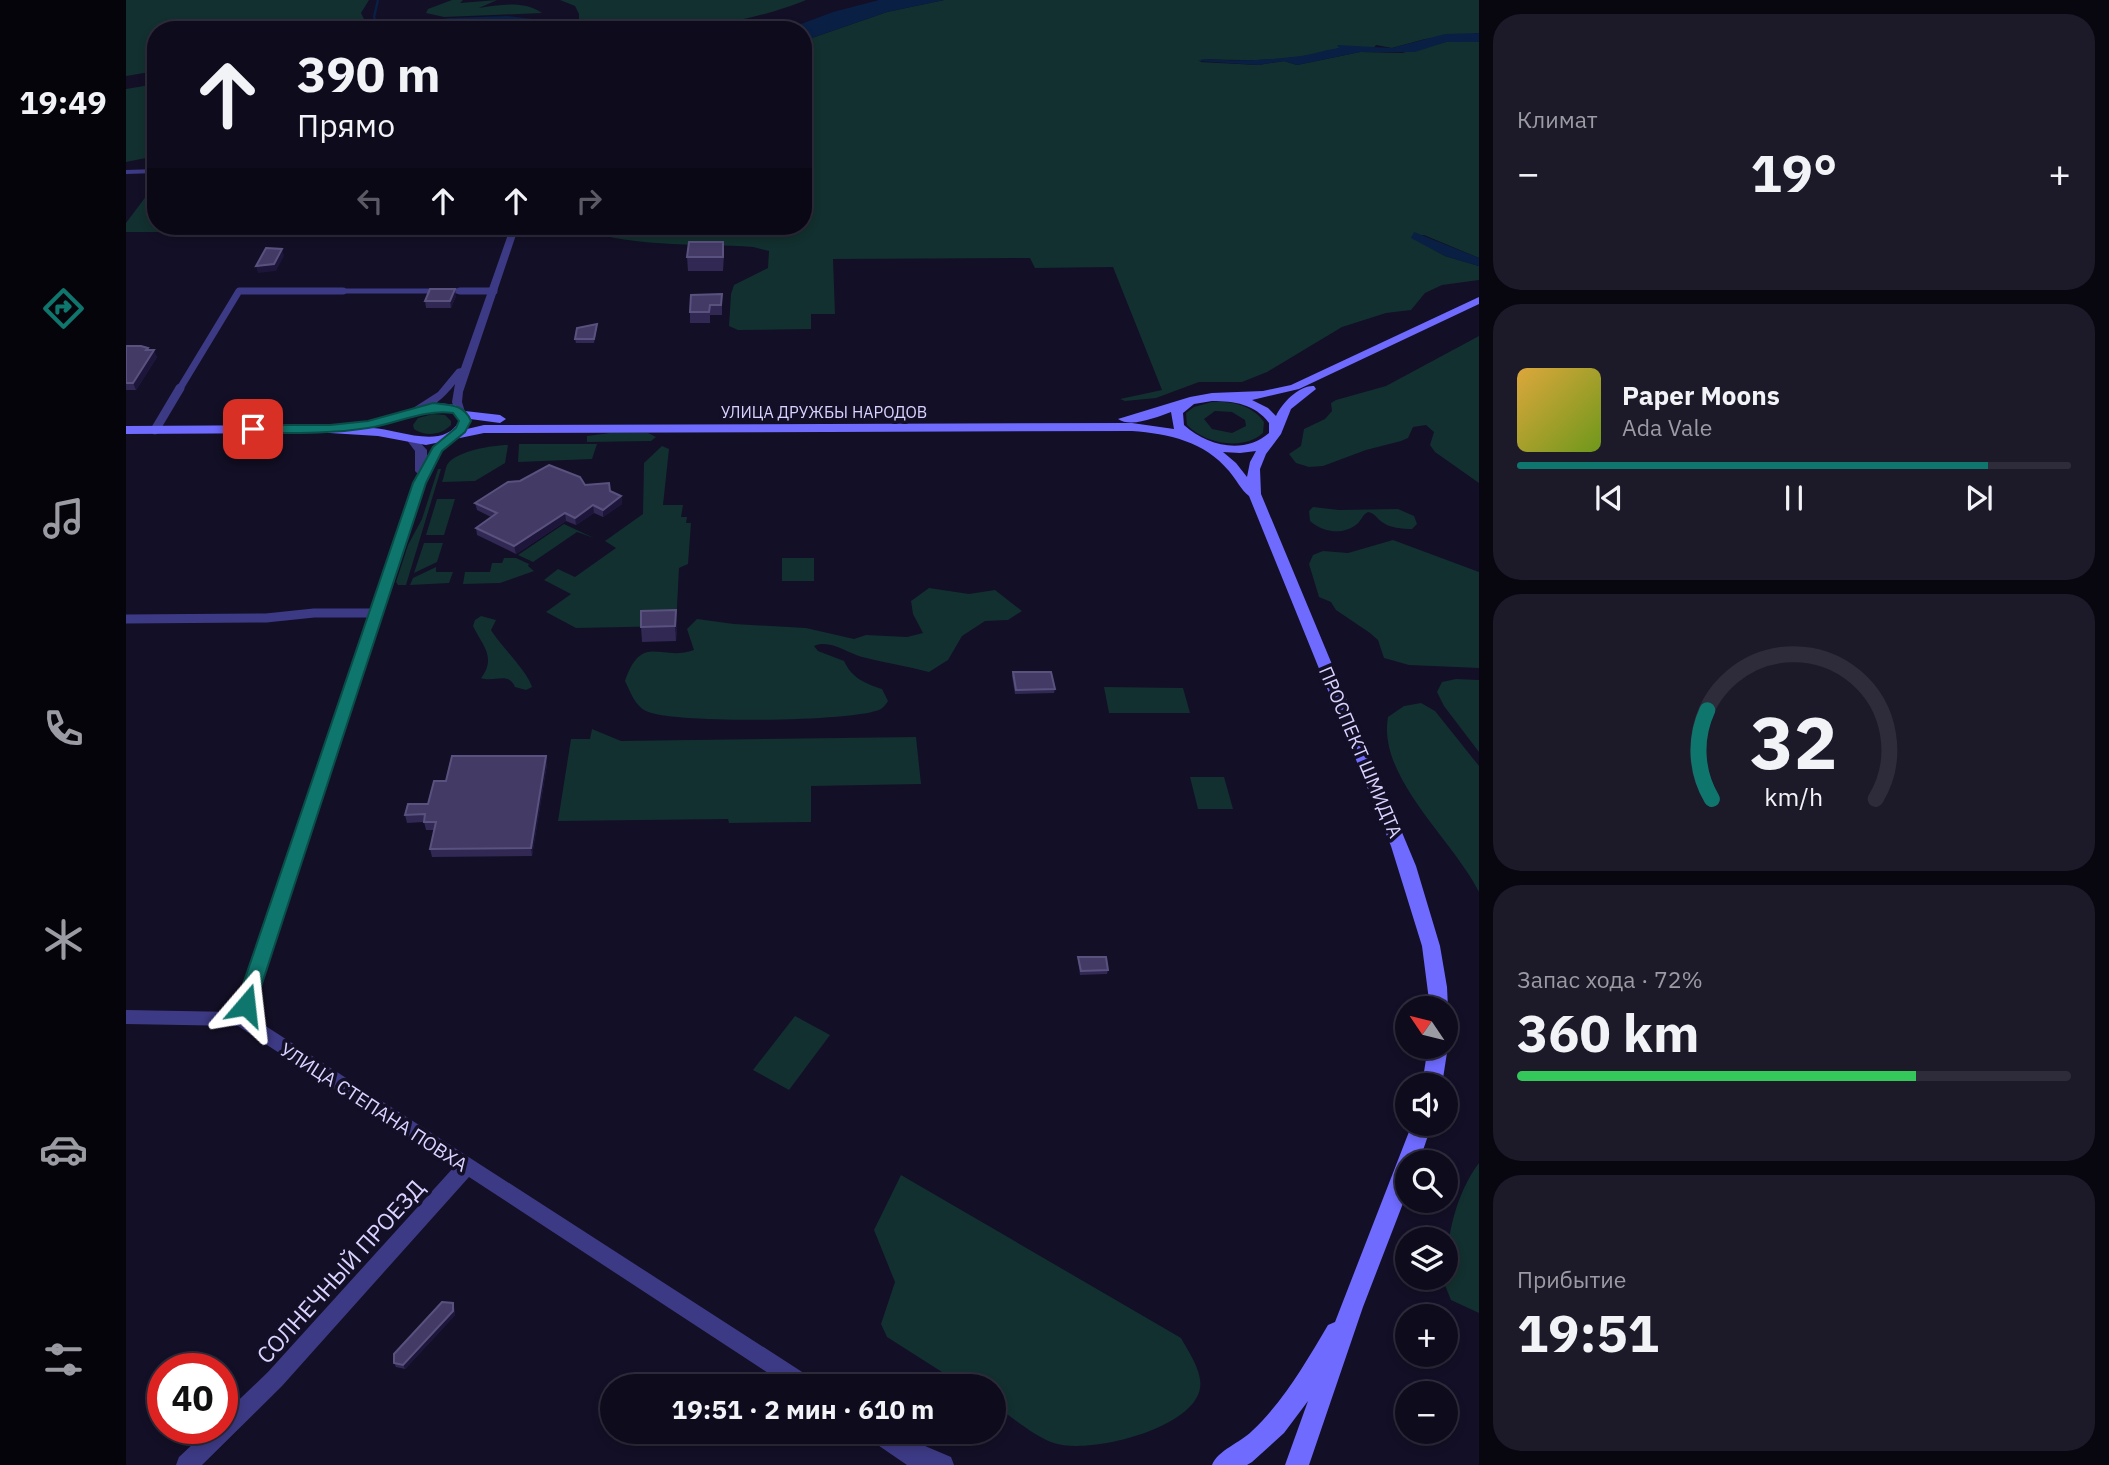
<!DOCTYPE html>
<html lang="ru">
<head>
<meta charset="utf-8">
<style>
  body { margin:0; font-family:"IBM Plex Sans",sans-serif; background:#1c1929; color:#f1f3f6; height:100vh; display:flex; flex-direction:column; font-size:26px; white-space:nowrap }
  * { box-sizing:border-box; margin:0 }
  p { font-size:23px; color:#9b9ba3 }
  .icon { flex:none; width:38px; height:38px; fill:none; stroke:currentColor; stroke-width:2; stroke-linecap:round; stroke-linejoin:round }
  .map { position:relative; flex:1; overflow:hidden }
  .drawer { display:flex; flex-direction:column; gap:14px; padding:14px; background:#08060f; width:630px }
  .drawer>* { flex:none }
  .guide { position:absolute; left:21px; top:21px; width:665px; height:214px; border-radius:28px; box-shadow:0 4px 10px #0003,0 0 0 2px #2e2b3b; background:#0e0b1c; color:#f1f3f6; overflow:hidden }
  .needle { width:46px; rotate:305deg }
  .tools { position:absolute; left:1269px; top:996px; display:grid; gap:14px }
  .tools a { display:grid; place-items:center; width:63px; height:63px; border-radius:50%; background:#0e0b1c; box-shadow:0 4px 10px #0003,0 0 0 2px #2e2b3b; font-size:35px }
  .speed { position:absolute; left:21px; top:1353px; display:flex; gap:14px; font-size:35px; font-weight:700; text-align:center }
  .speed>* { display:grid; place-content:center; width:91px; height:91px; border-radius:50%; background:#0e0b1c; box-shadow:0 4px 10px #0003,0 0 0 2px #2e2b3b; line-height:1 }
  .speed .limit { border:10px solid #d22; background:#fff; color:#111 }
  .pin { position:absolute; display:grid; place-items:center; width:60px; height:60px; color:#fff; margin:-30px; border-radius:14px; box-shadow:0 4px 10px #0006 }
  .me { position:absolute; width:77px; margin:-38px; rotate:17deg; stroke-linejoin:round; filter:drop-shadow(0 0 5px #0008) }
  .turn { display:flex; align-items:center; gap:24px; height:147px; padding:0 35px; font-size:32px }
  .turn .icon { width:91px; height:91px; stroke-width:2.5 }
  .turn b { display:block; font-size:49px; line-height:60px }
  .lanes { display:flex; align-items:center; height:66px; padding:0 35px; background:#0003; justify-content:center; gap:35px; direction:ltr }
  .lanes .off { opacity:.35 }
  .big { font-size:52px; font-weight:800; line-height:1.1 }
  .drawer .card { flex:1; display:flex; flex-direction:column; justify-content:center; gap:10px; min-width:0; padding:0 24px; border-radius:28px; background:#1c1929 }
  .drawer .dial { align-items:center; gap:0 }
  .dial svg { height:182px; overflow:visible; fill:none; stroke:#2e2b3b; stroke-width:7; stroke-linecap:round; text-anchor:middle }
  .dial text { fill:#f1f3f6; stroke:none }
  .song { display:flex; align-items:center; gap:21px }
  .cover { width:84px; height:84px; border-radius:10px; background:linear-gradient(135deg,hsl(40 70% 55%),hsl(80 70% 35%)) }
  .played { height:7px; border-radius:4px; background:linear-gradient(90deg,#0f766e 85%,#2e2b3b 85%) }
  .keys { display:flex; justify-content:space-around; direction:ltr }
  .heat { display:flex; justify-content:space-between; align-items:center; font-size:38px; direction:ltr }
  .charge { height:10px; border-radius:5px; background:linear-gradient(90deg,#34c759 72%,#2e2b3b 0) }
  .trip { position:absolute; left:474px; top:1374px; width:406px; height:70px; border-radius:35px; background:#0e0b1c; box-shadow:0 4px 10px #0003,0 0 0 2px #2e2b3b; font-weight:800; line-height:70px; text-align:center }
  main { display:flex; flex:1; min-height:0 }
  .tab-bar { display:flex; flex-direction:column; width:126px; justify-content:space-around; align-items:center; background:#06040b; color:#9b9ba3 }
  .tab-bar .icon { width:49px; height:49px }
  .tab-bar .on { color:#0f766e }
  .tab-bar b { font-size:32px; color:#f1f3f6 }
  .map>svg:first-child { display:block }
  .green { fill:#12302f; fill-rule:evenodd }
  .water { fill:#0a1f44 }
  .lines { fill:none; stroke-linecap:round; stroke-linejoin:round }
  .stream { stroke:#0a1f44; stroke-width:2.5 }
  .pedestrian { stroke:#3d3a85; stroke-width:5 }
  .minor-far1 { stroke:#3d3a85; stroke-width:7 }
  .minor { stroke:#3d3a85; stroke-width:9 }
  .tertiary { fill:#3d3a85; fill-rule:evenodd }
  .secondary { fill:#6f6bff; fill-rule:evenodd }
  .wall { fill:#312854 }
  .shaded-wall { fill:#1d163a }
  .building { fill:#433a66; stroke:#5a527e; stroke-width:2 }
  .route { fill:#0f766e; stroke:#0a4d48; stroke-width:2 }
  .labels { text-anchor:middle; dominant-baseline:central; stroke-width:7; stroke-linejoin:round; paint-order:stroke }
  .far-street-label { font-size:16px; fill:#d9d4ff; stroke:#130f26 }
  .street-label { font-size:19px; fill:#d9d4ff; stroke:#130f26 }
  .near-street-label { font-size:23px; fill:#d9d4ff; stroke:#130f26 }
</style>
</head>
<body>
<main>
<nav class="tab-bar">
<b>19:49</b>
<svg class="icon on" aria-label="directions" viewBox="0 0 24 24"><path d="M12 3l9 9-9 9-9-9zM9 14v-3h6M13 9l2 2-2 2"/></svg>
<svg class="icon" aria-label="music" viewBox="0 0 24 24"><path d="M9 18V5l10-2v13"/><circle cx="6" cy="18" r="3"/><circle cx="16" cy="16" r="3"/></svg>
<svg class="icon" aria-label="phone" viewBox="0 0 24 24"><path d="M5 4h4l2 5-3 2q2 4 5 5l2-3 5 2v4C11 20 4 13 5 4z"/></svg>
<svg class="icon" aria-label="climate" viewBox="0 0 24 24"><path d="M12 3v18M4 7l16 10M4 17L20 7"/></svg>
<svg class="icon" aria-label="car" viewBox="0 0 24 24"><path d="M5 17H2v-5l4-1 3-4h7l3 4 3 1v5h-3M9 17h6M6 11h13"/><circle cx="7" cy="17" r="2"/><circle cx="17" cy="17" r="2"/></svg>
<svg class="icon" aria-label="filters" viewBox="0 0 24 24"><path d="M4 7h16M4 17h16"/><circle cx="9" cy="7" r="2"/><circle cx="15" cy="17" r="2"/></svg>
</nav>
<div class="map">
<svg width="1353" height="1465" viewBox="0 0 1353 1465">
  <rect width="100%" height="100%" fill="#130f26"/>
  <g class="green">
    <path d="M0,0h243l-8,13 3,6 -2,4 -28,7h-178v41l-30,5z"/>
    <path d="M326,0h11l-3,3 37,-3 -18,8c20,-3 45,-8 63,5l-98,4 -18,-4 2,-4z"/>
    <path d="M434,0h246c-54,23 -173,45 -227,23v-9l-4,-8z"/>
    <path d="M818,0h535v33l-54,6 -33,9 -16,-3 -3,4 -33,-3v2c-44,13 -91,13 -136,11l-4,3 58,3 26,-4 13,4 63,-13 42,1 44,-11h33v216l-55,-23 -13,2 34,19 34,10v14l-37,5 -17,8 -14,17 -25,3 -44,14 -75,45 -25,10h-43l-43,16 -31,3 -5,-2 42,-9 -49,-123 -78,1 -5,-10 -197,1 2,55h-24v15l-73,1 -9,-4 2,-32 3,-9 34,-17 1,-17 -16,-4c-57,-4 -128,1 -181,-21h231v-185l84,-29z"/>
    <path d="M30,84v72l-30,6v-73z"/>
    <path d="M30,183v43h48l-4,6h-74v-9z"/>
    <path d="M1353,336v147l-44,-31 -5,-7 4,-13 -8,-7 -13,2 -5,11 -7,3 -35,9 -43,16 -14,1 -13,-4 -7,-9 12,-8 3,-17 21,-10 7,-8 -1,-8 5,-3 50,-14z"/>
    <path d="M1086,402c19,-1 40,3 52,20l-1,11c-20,18 -58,11 -76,-8l-1,-12 8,-6zM1089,411l17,1 13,8 1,6 -14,7 -20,-4 -8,-10z"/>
    <path d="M307,414l12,1 6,6v4c-10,10 -25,12 -37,4l-1,-4 5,-7z"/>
    <path d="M484,433h38l8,4 -5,4 -64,1v-6z"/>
    <path d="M393,444h78l-5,15 -74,3z"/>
    <path d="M382,445l-3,18 -30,18 -33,1c2,-5 3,-12 5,-17 8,-14 46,-20 61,-20z"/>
    <path d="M536,446l7,3 -6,56h20l-2,12h6l-1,6h5l-3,41 -9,4 -3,58 -100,2 -30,-16 25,-18 -27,-14 14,-11 17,8 41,-29 -11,-7 38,-27 1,-51z"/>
    <path d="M312,469h3l-35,116h-8l-2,-3 12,-37 14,-26z"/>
    <path d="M311,499h18l-11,36h-18z"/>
    <path d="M1187,507l26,3 59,-1 16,7 3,8 -5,5c-10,0 -22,-1 -30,-7 -6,-4 -6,-8 -14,-10 -6,3 -6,8 -11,12 -14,12 -35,8 -47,-3l-1,-10z"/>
    <path d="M438,524l30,14 -17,-6 -44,30 -15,-7z"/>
    <path d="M1267,540l86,32v96l-70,-3 -25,-7 -6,-18 -8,-7 -34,-23 -5,-8 -12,-5 -10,-33 4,-9 10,-4 25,2z"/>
    <path d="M298,543h19l-6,19 -23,11z"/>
    <path d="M378,558h12l13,6 -1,2 6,5 -34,12 -37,1 2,-12h25l2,-9h10z"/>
    <rect x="656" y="558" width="32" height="23"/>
    <path d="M310,567v5h17l-4,11 -39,2 3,-7z"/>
    <path d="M803,588l40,6 26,-4 27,21 -14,9 -23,1 -23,15 -14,24 -19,12c-22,-6 -44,-9 -67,-15 -15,-4 -32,-18 -48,-11l4,5 26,10c8,17 20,22 38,28l6,12c-2,3 -4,6 -7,8 -24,13 -211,15 -235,2 -11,-5 -16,-20 -21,-30 17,-49 36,-19 69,-31l-7,-21 10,-10 37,5 72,4 48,11 12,-4 41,2 16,-4 -10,-19 -2,-13z"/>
    <path d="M355,616l15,4 -5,10c9,15 37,42 41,57l-6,3 -11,-3c-7,-16 -21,-4 -34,-9 16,-21 1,-33 -8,-52l2,-6z"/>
    <path d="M1330,679l23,1v72l-35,-46 -7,-14 5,-10z"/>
    <path d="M978,687l79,1 7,25h-81z"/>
    <path d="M1295,703l14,8 44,55v126c-25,-51 -102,-115 -91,-175l16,-11z"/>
    <path d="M466,729l29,12 295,-4 5,47 -110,2v36l-82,1 -1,-4 -170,2 13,-82h19z"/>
    <path d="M1064,777h34l9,32h-35z"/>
    <path d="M669,1016l35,19 -41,55 -36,-20z"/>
    <path d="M1353,1163v150l-28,-13 -9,-22h4c0,-39 9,-83 33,-115z"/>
    <path d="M775,1175l280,163c7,13 22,34 19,50 -6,41 -112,67 -146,55 -19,-6 -43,-27 -60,-38v-19h-30l-77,-49 -6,-13 14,-42 -21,-52z"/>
  </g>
  <g class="water">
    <path d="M753,0h65l-57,12 -84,29v-11h-18l48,-18z"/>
    <path d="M381,16l59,7 24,7h-244l103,-12z"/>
    <path d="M1353,33v9h-33l-31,10h-55l-63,13 -13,-4 -26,4 -60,-4 5,-2c30,2 59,2 89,-2 16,-1 32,-7 47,-9l-2,-3 55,3 53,-14z"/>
    <path d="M1288,232l65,26v8l-34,-10 -34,-18z"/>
  </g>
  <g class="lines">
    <path class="stream" d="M252,0l-4,17 5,13"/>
    <path class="pedestrian" d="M217,291h117"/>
    <g class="minor-far1">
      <path d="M334,291h34"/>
      <path d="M53,390l60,-99h104"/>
    </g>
    <g class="minor">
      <path d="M29,430l25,-42"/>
      <path d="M0,619l140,-1 48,-5h62"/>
    </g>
    <g class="tertiary">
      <path d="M30,169v4l-30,1v-4z"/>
      <path d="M385,226h8l-56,166 -1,10 3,10 -5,3 -5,-3 -3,-10 3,-18c-9,12 -29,31 -45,30v-4l28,-18 19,-23 4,-1z"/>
      <path d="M328,432l5,3 -17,16 -17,32 -175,533 563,363 3,7h-28l-319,-209 -187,209 -80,79h-26l3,-8 31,-29h12v-12l46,-44 186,-205 -216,-141 -112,-2v-14l109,2 183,-538 -3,-3v-20l-9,-12 5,-3 4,1 12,13v8l6,-11z"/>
      <path d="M739,1432h29l20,13 4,-2 33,14 3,8h-47l-38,-26z"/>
    </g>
    <g class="secondary">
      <path d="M1353,297v7l-180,85 -47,11 16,8 8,8c6,-13 23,-31 38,-30l2,3 -25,20 -10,25 -15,20 -6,15 1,25 155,372 24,80 7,41 1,21 -2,6v-6h-16l-8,-62 -31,-100 -142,-350c-8,-6 -13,-17 -20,-25 -25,-30 -60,-37 -97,-40l-648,2 -58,12 -48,-9 -48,-3 -204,1v-8l204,-1 49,-5 60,-17 16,2 10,6 35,4 6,4 -6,4 -30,-4 1,2 -4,8 17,-4 648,-2 42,6 -3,-17c-14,5 -40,16 -53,7l72,-22 22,-4 51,-2 28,-6zM1086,401c22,0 43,3 57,22v10c-25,22 -62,13 -85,-8l-1,-12 11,-9zM313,410l16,4 4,7c-15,30 -62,8 -87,7zM1130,451l-6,11 -3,15 -11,-14 -13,-11 17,1z"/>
      <path d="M1320,1042l2,4 -6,39h-20l6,-39h18z"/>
      <path d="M1286,1124h20l-13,38h-12v31l-44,114 -54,158h-24l23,-64 -24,32 -32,29 -5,3h-35c6,-15 28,-22 40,-34 32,-30 54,-69 76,-106l7,-3z"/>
    </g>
  </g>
  <g class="wall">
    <path d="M598,255l-1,16h-35l-1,-14z"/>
    <path d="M565,295l31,9v11h-12v8h-20v-11z"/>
    <path d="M330,296l-5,12h-25l-1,-7z"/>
    <path d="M471,327l-3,16h-18l-1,-4z"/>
    <path d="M0,346l22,2 1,2 8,7 -21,33h-10z"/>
    <path d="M459,485l25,6 11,5 1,8 -19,13 -9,-4 -18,12 -10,-4 -50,33 -39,-19 -1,-7 15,-11 -14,-7 -2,-7z"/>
    <path d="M550,610l1,16 -1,15 -34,1 -1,-15z"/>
    <path d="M887,672l42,17 -1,4 -39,1 -3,-18z"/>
    <path d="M420,756l1,8 -15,92 -100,1 -2,-8 4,-19h-8l-2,-8 -17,1 -2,-8 23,-11 18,-23z"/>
    <path d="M952,957l30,13 -1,4 -27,1 -2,-14z"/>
    <path d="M328,1306l1,9 -50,54 -9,-2 -2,-4z"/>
  </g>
  <g class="shaded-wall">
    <path d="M156,249l2,7 -8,15 -18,2 -2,-7z"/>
    <path d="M329,289l1,7 -5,12 -1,-7z"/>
    <path d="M28,350l3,7 -21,33 -3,-7z"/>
    <path d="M495,496l1,8 -19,13v-7z"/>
    <path d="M467,505l1,8 -18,12 -1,-7z"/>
    <path d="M439,513l1,8 -50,33 -2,-8z"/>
    <path d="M550,610l1,16 -1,15 -1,-15z"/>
    <path d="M420,756l1,8 -15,92 -1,-8z"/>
    <path d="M327,1303l2,12 -50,54 -2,-4z"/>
  </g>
  <g class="building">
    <path d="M563,242h34v15h-36z"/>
    <path d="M140,248l16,1 -8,15 -18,2z"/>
    <path d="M304,289h25l-5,12h-25z"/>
    <path d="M596,294l-1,11h-11l-1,7h-19l1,-17z"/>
    <path d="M471,324l-3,15h-19l2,-11z"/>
    <path d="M0,346h15l7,2 -2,2h8l-21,33h-7z"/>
    <path d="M423,465l31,12 5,8 24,-2 1,8 11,5 -18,14 -10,-5 -18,13 -10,-5 -51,33 -38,-18 21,-15 -22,-10 33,-21 12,-1z"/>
    <path d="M550,610l-1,16 -34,1v-16z"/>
    <path d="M887,672h38l4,17 -39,1z"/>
    <path d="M326,756h94l-15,92 -101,1 6,-27h-12l1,-8 -20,1 3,-11h20l6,-23h12z"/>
    <path d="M952,957h28l2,13 -27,1z"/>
    <path d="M316,1302l11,1v8l-50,54 -9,-2v-9z"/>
  </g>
  <path class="route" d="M307,403c17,2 31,1 38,18l-6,11 -23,19 -16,32 -171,522 -3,5 -6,3 -7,-3 -3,-5 177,-522 20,-36 23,-19 3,-7 -6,-8c-31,-4 -56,11 -85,15 -38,6 -77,5 -115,5l-7,-4 7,-4h77l38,-4z"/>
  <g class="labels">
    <g class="far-street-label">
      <text x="698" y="412">УЛИЦА ДРУЖБЫ НАРОДОВ</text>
    </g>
    <g class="street-label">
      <text transform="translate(1235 752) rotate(67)">ПРОСПЕКТ ШМИДТА</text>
      <text transform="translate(248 1107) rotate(33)">УЛИЦА СТЕПАНА ПОВХА</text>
    </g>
    <g class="near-street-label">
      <text transform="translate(214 1271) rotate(-48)">СОЛНЕЧНЫЙ ПРОЕЗД</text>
    </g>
  </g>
</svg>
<div class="tools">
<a><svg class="needle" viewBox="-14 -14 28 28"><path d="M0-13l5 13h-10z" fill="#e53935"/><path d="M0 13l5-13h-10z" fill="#9b9ba3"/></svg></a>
<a><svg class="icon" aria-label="sound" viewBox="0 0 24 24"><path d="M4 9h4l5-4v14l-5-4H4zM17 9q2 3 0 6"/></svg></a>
<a><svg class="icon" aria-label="search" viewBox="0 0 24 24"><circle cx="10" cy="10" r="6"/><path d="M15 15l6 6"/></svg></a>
<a><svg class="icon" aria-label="layers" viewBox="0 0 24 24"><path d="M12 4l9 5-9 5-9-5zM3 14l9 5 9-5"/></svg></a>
<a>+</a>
<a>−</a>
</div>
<div class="speed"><div class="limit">40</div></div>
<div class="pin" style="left:127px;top:429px;background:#d93025"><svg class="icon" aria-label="arrive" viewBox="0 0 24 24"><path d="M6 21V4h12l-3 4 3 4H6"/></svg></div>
<svg class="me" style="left:120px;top:1005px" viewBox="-20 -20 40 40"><path d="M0-17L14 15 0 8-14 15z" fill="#0f766e" stroke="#fff" stroke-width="4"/></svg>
<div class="trip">19:51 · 2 мин · 610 m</div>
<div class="guide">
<div class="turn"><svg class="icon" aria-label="ahead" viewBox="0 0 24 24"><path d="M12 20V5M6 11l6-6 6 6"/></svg><div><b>390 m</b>Прямо</div></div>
<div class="lanes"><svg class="icon off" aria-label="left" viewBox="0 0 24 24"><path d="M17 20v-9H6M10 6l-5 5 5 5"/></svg><svg class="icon" aria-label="ahead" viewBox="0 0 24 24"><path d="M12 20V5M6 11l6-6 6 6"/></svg><svg class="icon" aria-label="ahead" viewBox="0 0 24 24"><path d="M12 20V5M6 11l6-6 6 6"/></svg><svg class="icon off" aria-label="right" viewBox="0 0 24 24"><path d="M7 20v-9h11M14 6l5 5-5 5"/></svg></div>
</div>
</div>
<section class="drawer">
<div class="card"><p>Климат</p>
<div class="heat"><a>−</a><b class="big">19°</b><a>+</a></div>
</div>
<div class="card">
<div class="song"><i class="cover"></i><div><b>Paper Moons</b><p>Ada Vale</p></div></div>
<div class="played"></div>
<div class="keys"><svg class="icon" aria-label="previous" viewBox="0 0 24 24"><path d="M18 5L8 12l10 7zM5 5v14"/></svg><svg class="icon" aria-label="pause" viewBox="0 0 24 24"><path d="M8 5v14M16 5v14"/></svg><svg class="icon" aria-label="next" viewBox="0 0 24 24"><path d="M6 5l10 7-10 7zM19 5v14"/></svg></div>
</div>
<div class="card dial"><svg viewBox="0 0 100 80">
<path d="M14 69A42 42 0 1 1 86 69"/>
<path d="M14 69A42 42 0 0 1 12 30" stroke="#0f766e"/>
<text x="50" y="56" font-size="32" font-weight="700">32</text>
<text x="50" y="72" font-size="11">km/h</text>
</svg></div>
<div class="card"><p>Запас хода · 72%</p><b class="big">360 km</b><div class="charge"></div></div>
<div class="card"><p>Прибытие</p><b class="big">19:51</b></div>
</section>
</main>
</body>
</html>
